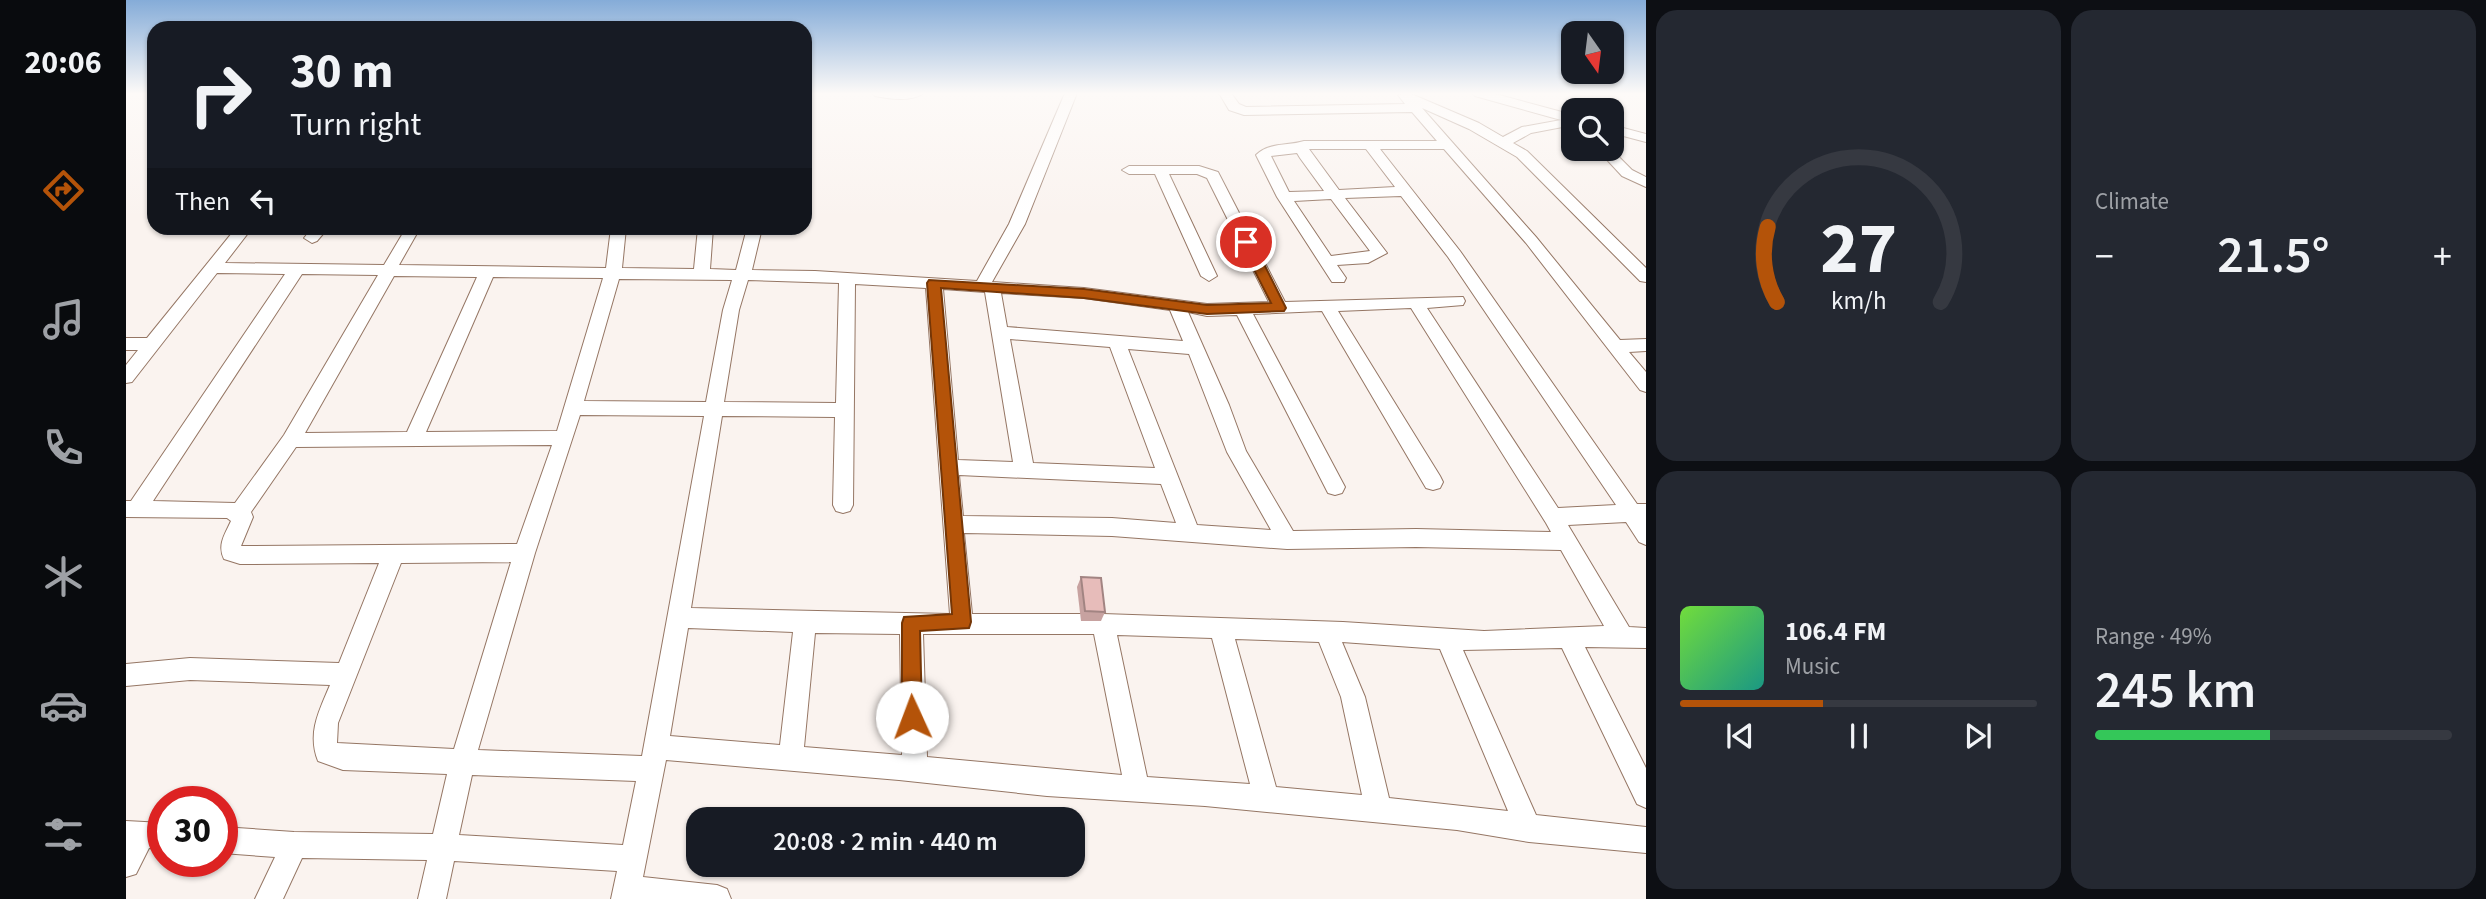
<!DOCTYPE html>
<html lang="en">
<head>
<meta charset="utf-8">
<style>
  body { margin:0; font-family:"Source Sans 3",sans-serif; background:#242831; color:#f1f3f6; height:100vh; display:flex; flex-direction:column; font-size:26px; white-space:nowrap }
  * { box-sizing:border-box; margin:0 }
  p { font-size:23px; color:#9ea1a6 }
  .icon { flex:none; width:38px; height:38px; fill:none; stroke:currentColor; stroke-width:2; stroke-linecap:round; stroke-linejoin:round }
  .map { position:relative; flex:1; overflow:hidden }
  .drawer { display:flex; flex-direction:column; gap:10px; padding:10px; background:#0d0f14; width:840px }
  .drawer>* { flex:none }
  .top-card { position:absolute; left:21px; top:21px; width:665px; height:214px; border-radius:21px; box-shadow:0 2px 5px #0004; background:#171b24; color:#f1f3f6; overflow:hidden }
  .needle { width:46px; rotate:166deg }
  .controls { position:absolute; left:1435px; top:21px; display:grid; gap:14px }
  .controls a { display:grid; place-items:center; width:63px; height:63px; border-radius:14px; background:#171b24; box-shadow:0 2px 5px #0004; font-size:35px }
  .speed { position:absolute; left:21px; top:786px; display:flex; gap:14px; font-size:35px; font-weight:700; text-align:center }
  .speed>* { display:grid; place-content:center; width:91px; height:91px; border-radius:50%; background:#171b24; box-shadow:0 2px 5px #0004; line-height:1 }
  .speed .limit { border:10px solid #d22; background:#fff; color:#111 }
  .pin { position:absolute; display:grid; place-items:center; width:60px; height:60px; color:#fff; margin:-30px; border:4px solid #fff; border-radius:50%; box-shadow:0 2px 7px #0007 }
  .me { position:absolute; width:77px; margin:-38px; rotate:358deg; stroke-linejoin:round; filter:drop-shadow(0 0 5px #0008) }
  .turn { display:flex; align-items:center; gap:24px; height:147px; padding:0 28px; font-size:32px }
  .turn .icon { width:91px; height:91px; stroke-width:2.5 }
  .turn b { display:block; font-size:49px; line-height:60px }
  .then { display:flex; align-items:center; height:66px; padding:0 28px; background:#0003; gap:14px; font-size:26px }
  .big { font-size:52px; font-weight:600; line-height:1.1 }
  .drawer .widget { flex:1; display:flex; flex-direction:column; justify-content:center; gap:10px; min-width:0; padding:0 24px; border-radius:21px; background:#242831 }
  .drawer .dial { align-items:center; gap:0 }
  .dial svg { height:182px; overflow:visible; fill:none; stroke:#363941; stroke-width:7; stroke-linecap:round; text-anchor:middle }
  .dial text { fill:#f1f3f6; stroke:none }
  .song { display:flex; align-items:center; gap:21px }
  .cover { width:84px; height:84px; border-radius:10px; background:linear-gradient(135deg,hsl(100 70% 55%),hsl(170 70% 35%)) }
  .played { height:7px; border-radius:4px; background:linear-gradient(90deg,#b45309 40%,#363941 40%) }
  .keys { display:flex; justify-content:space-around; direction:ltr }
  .heat { display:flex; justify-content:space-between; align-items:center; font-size:38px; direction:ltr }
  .charge { height:10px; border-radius:5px; background:linear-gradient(90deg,#34c759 49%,#363941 0) }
  .drawer .tiles { flex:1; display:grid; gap:10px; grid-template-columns:repeat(2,1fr) }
  .trip { position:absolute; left:560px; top:807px; width:399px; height:70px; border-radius:21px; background:#171b24; box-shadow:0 2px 5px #0004; font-weight:600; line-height:70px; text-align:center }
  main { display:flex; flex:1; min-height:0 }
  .menu { display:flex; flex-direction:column; width:126px; justify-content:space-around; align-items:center; background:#090b0e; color:#9ea1a6 }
  .menu .icon { width:49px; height:49px }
  .menu .selected { color:#b45309 }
  .menu b { font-size:32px; color:#f1f3f6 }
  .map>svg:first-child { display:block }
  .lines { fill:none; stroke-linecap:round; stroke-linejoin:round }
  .minor-casing { stroke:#957664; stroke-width:2 }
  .minor { fill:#fff; fill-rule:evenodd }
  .wall { fill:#c7a2a0 }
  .building { fill:#e7bcba; stroke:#a28482; stroke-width:2 }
  .route { fill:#b45309; stroke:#753606; stroke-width:2 }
</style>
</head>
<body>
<main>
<nav class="menu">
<b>20:06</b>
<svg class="icon selected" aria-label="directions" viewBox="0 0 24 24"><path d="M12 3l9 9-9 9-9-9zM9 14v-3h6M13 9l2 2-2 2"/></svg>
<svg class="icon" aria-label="music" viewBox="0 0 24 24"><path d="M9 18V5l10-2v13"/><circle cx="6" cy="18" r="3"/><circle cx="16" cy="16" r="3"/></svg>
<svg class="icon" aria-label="phone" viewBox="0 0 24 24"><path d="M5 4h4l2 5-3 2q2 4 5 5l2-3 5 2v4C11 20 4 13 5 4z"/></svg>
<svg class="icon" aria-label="climate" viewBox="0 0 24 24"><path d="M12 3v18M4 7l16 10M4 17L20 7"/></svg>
<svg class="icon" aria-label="car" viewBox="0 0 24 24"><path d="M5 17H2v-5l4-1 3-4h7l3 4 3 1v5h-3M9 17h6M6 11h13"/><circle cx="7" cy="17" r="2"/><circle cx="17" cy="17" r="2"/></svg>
<svg class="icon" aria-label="filters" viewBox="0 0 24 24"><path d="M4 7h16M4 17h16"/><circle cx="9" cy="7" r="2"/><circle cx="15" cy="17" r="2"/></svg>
</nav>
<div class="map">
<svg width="1520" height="899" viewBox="0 0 1520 899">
  <rect width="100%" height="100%" fill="#faf3ef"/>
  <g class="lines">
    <defs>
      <g id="minor">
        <path d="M747,93h51c-12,9 -34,6 -49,3z"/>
        <path d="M939,93h12l-52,131 -33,58 92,6 123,16 62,-2 -62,-124 -10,-4h-28l48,102 -8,5 -8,-5 -46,-102h-26l-7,-4 7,-4h70l19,6 67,130 178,-5 2,4 -2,4 -36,3 131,200 58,-3 -168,-248 -47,-61 -56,2 42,55 -19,10 -31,2 9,13 -2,4h-12l-55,-85 -21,-42c13,-13 33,-9 48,-14h133l-25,-29 -168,3 -15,-5 -10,-17h12l8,11 7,3 159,-3 -7,-9 11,-2 70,30 24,14 19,-10 39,-7 -86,-24 -2,-3h19l81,22v10l-42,8 -18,10 14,8 119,117v14l-6,-1 -123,-124 -48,-28 -47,-21 114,129 84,103 26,-1v12l-17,1 17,20v20l-6,-2 -114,-147 -82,-94h-64l80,102 177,253h9v41l-7,-3 -13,-20 -58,3 61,102 17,1v20l-61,-1 61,121v40l-9,-4 -75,-156 -99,2 73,165 110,12v26l-117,-11 -72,-12 -252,-24 -158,-10 -148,-16 -233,-20 -23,117 74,8 10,4 4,10h-120l6,-28 -163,-10 -8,38h-28l9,-39 -125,-2 -19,41h-28l20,-42 -53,-4v-26l72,5 139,2 14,-60 -104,-4 -25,-9c-11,-28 1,-50 12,-76l-140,-5 -64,6v-22l64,-6 149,5 40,-100 -139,1 -16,-5c-7,-14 1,-25 7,-38l-4,-3 -101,-1v-16h5l154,-227 -68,-1 -85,109 -6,1v-18l12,-15h-12v-12h21l89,-110h16l-27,35 159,2 22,-37h14l-21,37 207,3 5,-40h15l-4,40 72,1 4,-41h15l-3,41 26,1 11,-42h15l-10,42 63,1 162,10 32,-57zM1183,149h57l29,38 -56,3zM1171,153l3,5 24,33 -35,1 -18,-36zM1205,199l39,52 -39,5 -37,-55zM176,274l76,1 -94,160 -49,68 -82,-2zM268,276l83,1 -70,155 -102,1zM367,277l110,1 -46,153 -131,1zM493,279l113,1 -9,30 -17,92 -122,-1zM622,280l91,3 -3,120 -112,-1 15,-92zM729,284l71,4 24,326 -259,-6 31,-192 113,1 -2,88 3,6 7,2 7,-2 3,-6zM817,289l42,3 28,170 -55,-2zM875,293l83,5 86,12 13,31 -176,-14zM1285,308l135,215 5,9 -135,-3 -123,2 -47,-80 -17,-46 -41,-93 19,4 30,-1 91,178 7,2 7,-2 3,-6 -92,-173 69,-3 104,177 7,2 7,-2 3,-6 -3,-6 -102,-165zM884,339l100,8 45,121 -122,-5zM1002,349l61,5 38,98 44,78 -74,-5zM454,415l124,1 -62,340 -164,-6 57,-197zM426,445l-35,99 -276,2 12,-29 -2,-5 45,-65zM833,475l202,9 15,39 -64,-5 -149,-2zM838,533l148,3 175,13 129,-2 145,3 43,76 -120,5 -141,-9 -240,-8h-131zM385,562l-57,187 -117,-6 1,-20 63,-160zM562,628l105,4 -13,113 -110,-9zM689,633l85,1 2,121 -98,-8zM797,634h171l28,141 -195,-18zM991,635l95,3 38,146 -103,-7zM1109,639l84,3 22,55 21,98 -86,-8zM1216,642l98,7 68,162 -119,-13 -24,-101zM346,775l164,6 -13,64 -164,-10z"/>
        <path d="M1486,125l34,9v8l-34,-9z"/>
        <path d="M1471,149h14l21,21 14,7v10l-24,-11z"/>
        <path d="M186,228h16l-11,13 -5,2 -8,-5z"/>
        <path d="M0,821l37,2v26l-14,-1 -13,26 -10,3z"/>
      </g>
    </defs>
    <use href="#minor" class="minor-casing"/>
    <use href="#minor" class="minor"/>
  </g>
  <path class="wall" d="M955,577l24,35 -4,9h-20l-4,-34z"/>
  <path class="building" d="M955,577l20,1 4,34 -20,-1z"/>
  <linearGradient id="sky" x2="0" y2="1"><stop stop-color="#85acd8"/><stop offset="0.43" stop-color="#fdfaf8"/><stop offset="1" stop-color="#fdfaf8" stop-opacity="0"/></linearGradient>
  <rect width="1520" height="218" fill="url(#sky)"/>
  <path class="route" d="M1120,238l7,4 33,66 -2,3 -77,3 -123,-16 -143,-10 30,334 -2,6 -49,3 2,86 -2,7 -8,2 -7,-2 -3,-7v-94l2,-6 48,-3 -25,-331 2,-3 155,9 123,16 64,-2 -31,-61z"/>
</svg>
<div class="controls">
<a><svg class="needle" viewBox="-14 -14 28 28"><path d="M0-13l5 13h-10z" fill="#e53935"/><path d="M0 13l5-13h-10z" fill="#9ea1a6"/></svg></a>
<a><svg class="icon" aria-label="search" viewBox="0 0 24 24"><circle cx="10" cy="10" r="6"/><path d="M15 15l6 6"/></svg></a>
</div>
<div class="speed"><div class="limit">30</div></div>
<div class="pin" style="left:1120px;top:242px;background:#d93025"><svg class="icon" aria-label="arrive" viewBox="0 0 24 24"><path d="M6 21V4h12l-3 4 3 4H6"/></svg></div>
<svg class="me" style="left:786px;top:717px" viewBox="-20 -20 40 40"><circle r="19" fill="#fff"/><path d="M0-13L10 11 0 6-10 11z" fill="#b45309"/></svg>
<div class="trip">20:08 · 2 min · 440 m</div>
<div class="top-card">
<div class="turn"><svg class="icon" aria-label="right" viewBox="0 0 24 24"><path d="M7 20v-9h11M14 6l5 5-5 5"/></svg><div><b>30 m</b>Turn right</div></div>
<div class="then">Then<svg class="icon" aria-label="left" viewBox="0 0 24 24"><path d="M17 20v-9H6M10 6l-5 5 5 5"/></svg></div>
</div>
</div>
<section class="drawer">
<div class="tiles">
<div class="widget dial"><svg viewBox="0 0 100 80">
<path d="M14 69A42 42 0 1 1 86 69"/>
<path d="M14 69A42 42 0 0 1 10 36" stroke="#b45309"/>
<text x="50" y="56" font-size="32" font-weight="700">27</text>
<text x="50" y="72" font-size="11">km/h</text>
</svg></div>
<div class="widget"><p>Climate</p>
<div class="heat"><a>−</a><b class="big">21.5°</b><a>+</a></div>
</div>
<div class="widget">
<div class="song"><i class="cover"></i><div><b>106.4 FM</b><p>Music</p></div></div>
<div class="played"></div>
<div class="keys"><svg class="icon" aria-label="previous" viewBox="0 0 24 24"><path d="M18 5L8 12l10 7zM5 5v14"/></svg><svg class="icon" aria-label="pause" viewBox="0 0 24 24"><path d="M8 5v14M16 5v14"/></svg><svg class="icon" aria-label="next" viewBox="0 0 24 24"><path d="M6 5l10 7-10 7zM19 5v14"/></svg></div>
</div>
<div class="widget"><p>Range · 49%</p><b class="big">245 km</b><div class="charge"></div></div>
</div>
</section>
</main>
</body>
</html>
